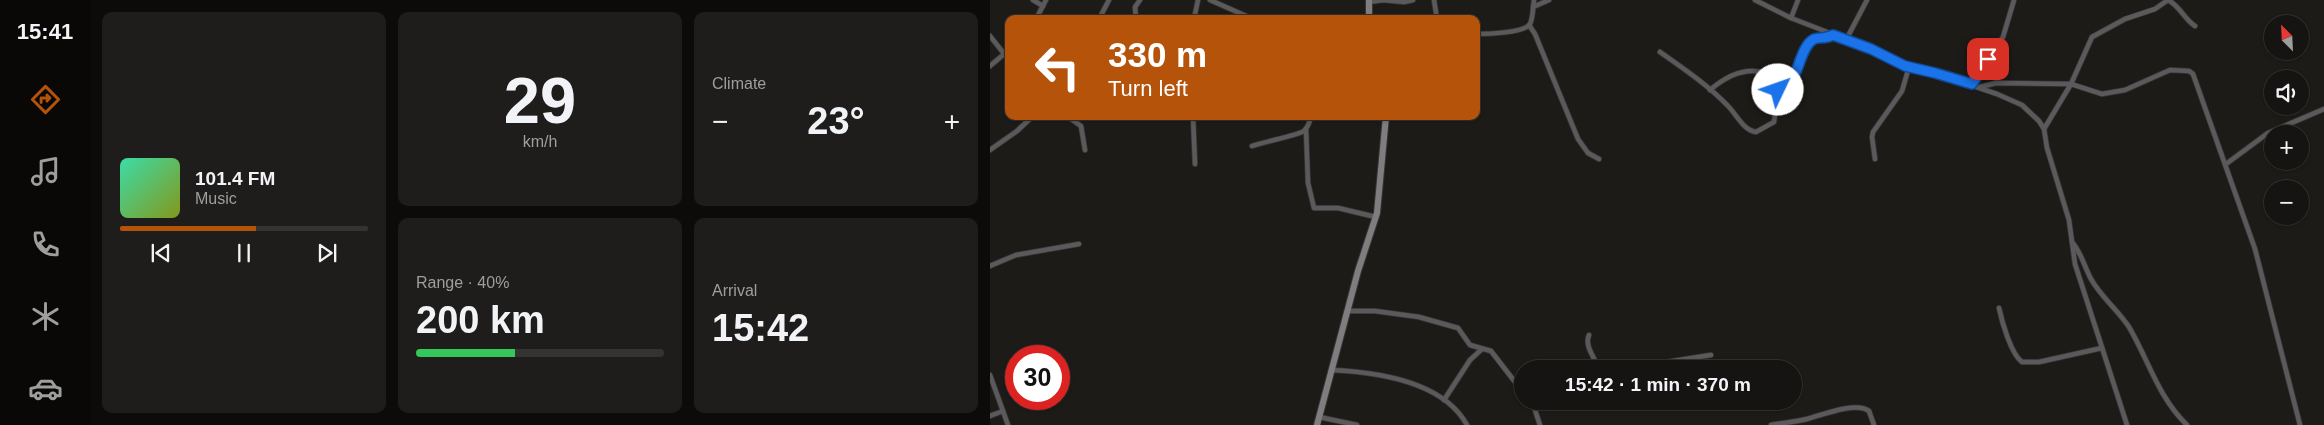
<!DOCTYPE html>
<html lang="en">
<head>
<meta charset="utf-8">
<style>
  body { margin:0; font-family:Arial,sans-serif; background:#1f1d1b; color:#f1f3f6; height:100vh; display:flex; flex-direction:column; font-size:19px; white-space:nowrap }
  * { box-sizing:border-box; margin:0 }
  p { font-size:16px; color:#9e9e9f }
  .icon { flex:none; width:28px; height:28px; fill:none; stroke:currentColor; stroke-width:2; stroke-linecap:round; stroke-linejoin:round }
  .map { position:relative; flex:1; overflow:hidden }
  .drawer { display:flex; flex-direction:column; gap:12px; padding:12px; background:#0c0b0a; width:900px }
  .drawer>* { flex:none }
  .guide { position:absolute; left:15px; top:15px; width:475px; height:105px; border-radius:10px; box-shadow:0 1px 4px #0004,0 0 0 1px #353332; background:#b45309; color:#fff; overflow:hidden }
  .needle { width:32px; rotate:336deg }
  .controls { position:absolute; left:1274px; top:15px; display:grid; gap:10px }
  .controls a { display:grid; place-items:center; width:45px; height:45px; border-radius:50%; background:#161412; box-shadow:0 1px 4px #0004,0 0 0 1px #353332; font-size:25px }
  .speed { position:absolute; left:15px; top:345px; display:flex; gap:10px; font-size:25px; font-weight:700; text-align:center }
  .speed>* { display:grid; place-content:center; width:65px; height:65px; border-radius:50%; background:#161412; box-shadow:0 1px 4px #0004,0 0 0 1px #353332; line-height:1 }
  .speed .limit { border:8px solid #d22; background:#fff; color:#111 }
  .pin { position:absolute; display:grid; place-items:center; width:42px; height:42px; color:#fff; margin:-21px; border-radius:10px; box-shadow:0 2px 8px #0006 }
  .me { position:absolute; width:55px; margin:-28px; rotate:48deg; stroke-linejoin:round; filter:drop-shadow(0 0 4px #0008) }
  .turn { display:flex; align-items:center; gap:18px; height:105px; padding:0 20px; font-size:22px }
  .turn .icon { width:65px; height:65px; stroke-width:2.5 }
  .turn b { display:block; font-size:35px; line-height:42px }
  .big { font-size:38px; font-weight:600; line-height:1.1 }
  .drawer .card { flex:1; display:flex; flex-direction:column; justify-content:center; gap:8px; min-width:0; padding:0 18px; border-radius:10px; background:#1f1d1b }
  .drawer .dial { align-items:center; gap:0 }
  .dial b { font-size:65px; line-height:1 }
  .song { display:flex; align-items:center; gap:15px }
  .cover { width:60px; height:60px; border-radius:8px; background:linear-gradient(135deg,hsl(160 70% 55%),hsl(70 70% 35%)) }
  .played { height:5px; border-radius:2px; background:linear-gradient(90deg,#b45309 55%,#353332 55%) }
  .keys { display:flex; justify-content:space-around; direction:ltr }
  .heat { display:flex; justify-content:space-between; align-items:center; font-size:28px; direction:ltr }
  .charge { height:8px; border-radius:4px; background:linear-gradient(90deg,#34c759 40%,#353332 0) }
  .drawer .tiles { flex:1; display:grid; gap:12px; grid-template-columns:repeat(3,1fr) }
  .card:first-child { grid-row:span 2 }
  .trip { position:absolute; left:524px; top:360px; width:288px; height:50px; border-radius:25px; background:#161412; box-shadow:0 1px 4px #0004,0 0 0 1px #353332; font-weight:600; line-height:50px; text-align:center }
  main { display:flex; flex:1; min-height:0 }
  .tab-bar { display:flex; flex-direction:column; width:90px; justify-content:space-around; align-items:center; background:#090807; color:#9e9e9f }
  .tab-bar .icon { width:35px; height:35px }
  .tab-bar .on { color:#b45309 }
  .tab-bar b { font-size:22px; color:#f1f3f6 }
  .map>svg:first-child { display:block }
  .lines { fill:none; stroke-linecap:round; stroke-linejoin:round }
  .minor-casing { stroke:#383633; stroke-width:6 }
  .secondary-casing { stroke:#383633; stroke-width:8 }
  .minor { stroke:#5a5a5c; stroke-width:4.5 }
  .secondary { stroke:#7e7e80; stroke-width:6 }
  .route-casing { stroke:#114b97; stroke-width:12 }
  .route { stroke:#1a73e8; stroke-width:9 }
</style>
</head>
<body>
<main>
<nav class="tab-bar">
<b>15:41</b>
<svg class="icon on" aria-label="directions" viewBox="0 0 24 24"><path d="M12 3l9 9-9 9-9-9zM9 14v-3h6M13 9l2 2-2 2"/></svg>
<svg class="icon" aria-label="music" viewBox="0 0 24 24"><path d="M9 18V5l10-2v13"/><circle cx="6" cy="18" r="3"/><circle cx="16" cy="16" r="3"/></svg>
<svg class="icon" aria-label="phone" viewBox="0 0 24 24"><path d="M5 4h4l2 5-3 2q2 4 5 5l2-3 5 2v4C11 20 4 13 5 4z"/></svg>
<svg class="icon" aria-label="climate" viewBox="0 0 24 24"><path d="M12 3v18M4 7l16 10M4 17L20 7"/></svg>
<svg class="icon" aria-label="car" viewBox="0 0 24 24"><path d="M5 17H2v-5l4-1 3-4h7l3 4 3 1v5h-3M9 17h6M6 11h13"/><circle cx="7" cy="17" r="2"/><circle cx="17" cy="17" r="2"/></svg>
</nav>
<section class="drawer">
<div class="tiles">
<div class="card">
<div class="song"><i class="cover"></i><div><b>101.4 FM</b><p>Music</p></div></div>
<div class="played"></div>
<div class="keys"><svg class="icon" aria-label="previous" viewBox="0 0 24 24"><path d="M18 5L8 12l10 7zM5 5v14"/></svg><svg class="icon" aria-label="pause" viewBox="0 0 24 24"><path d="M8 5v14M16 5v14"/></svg><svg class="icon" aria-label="next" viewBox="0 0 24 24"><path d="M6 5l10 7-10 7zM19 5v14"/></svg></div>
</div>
<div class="card dial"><b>29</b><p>km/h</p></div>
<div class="card"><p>Climate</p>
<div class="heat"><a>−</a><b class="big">23°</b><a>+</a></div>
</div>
<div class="card"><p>Range · 40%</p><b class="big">200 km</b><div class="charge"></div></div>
<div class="card"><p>Arrival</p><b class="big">15:42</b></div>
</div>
</section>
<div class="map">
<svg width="1334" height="425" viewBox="0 0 1334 425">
  <rect width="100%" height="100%" fill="#1d1b18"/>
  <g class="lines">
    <defs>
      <g id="minor">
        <path d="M43,0l10,6"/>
        <path d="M220,0l43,19"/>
        <path d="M444,0l3,19"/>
        <path d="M765,0l36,18 80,31 34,17 30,7 62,21 25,11 17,16 5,8 3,19 22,72 6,44 52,161"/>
        <path d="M1178,0c12,6 16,19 27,26"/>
        <path d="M379,2l14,-2 21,2 9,-2"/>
        <path d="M543,7l16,-7"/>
        <path d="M801,18l7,-18"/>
        <path d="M46,19l10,-19"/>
        <path d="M109,19l10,-19"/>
        <path d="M146,19l-1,-12 5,-7"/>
        <path d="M204,19l4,-19"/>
        <path d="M539,25l6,9 43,105 10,14 11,6"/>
        <path d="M486,34c10,0 49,-1 54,-10 3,-6 3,-17 4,-24"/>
        <path d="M0,36l19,24"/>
        <path d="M856,40l21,-40"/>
        <path d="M670,52c24,17 48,33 68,54 9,9 15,24 28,26l18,-10 5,-37c4,-7 12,-6 16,-11 8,-10 6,-29 19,-35 6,-2 12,0 19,-4"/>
        <path d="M0,66l19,-16"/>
        <path d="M982,84l31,-47 11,-37"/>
        <path d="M990,87l16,-4 75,1 31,10 23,-4 45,-20 19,1 4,3 62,175 45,176"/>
        <path d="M720,90c22,-19 46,-27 71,-9"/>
        <path d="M77,116l14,10 4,24"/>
        <path d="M203,116l2,48"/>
        <path d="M316,129l2,54 6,25h24l38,9"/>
        <path d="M1054,129l27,-45 21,-47 33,-18 30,-10 13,-9"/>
        <path d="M262,146c11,-4 47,-11 52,-15 4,-4 6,-10 7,-15"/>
        <path d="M0,150l27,-19 16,-15"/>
        <path d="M885,159l-3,-22 1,-5 29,-41 7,-24"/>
        <path d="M1236,164l42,-31 56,-24"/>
        <path d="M1082,242c10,12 12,24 19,37 10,18 27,31 38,48 20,34 29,70 58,98"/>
        <path d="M0,266l26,-11 63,-11"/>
        <path d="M1009,308c3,14 12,46 23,54h17l63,-14"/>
        <path d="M358,311h27l44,6 39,11 12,17 21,6 31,40"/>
        <path d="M599,335c-5,11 6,23 10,34"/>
        <path d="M632,369l89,-14"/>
        <path d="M341,370c45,2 112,11 136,55"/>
        <path d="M0,375l18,50"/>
        <path d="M454,400l26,-40 12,-11"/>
        <path d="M542,401l8,24"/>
        <path d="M0,416l13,-5"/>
        <path d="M329,417l38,8"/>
        <path d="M781,425c12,-2 24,-3 36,-6 15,-4 49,-18 62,-8l5,14"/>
      </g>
      <g id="secondary">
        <path d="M379,19v-19"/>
        <path d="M327,425l41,-154 19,-58 9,-97"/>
      </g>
    </defs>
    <use href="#minor" class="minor-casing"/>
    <use href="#secondary" class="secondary-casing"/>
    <use href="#minor" class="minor"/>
    <use href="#secondary" class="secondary"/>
  </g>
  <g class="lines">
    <defs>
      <path id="route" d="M788,90l3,-9 14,-7c5,-10 8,-29 19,-35 6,-2 12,0 19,-4l38,14 34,17 30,7 37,11 16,-25"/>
    </defs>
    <use href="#route" class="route-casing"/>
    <use href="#route" class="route"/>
  </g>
</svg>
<div class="controls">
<a><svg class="needle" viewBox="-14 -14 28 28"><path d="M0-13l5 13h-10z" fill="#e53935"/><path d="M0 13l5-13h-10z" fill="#9e9e9f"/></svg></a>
<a><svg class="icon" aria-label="sound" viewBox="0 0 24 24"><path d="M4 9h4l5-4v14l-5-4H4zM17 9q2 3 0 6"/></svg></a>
<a>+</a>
<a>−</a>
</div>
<div class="speed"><div class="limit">30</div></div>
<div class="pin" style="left:998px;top:59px;background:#d93025"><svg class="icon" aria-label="arrive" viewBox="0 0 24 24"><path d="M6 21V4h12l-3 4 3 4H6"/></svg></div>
<svg class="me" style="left:788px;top:90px" viewBox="-20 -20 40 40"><circle r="19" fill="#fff"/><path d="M0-13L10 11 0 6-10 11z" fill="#1a73e8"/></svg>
<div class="trip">15:42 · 1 min · 370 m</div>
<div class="guide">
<div class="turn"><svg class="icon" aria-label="left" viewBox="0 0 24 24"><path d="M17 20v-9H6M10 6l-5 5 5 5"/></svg><div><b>330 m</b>Turn left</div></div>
</div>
</div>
</main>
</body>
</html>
